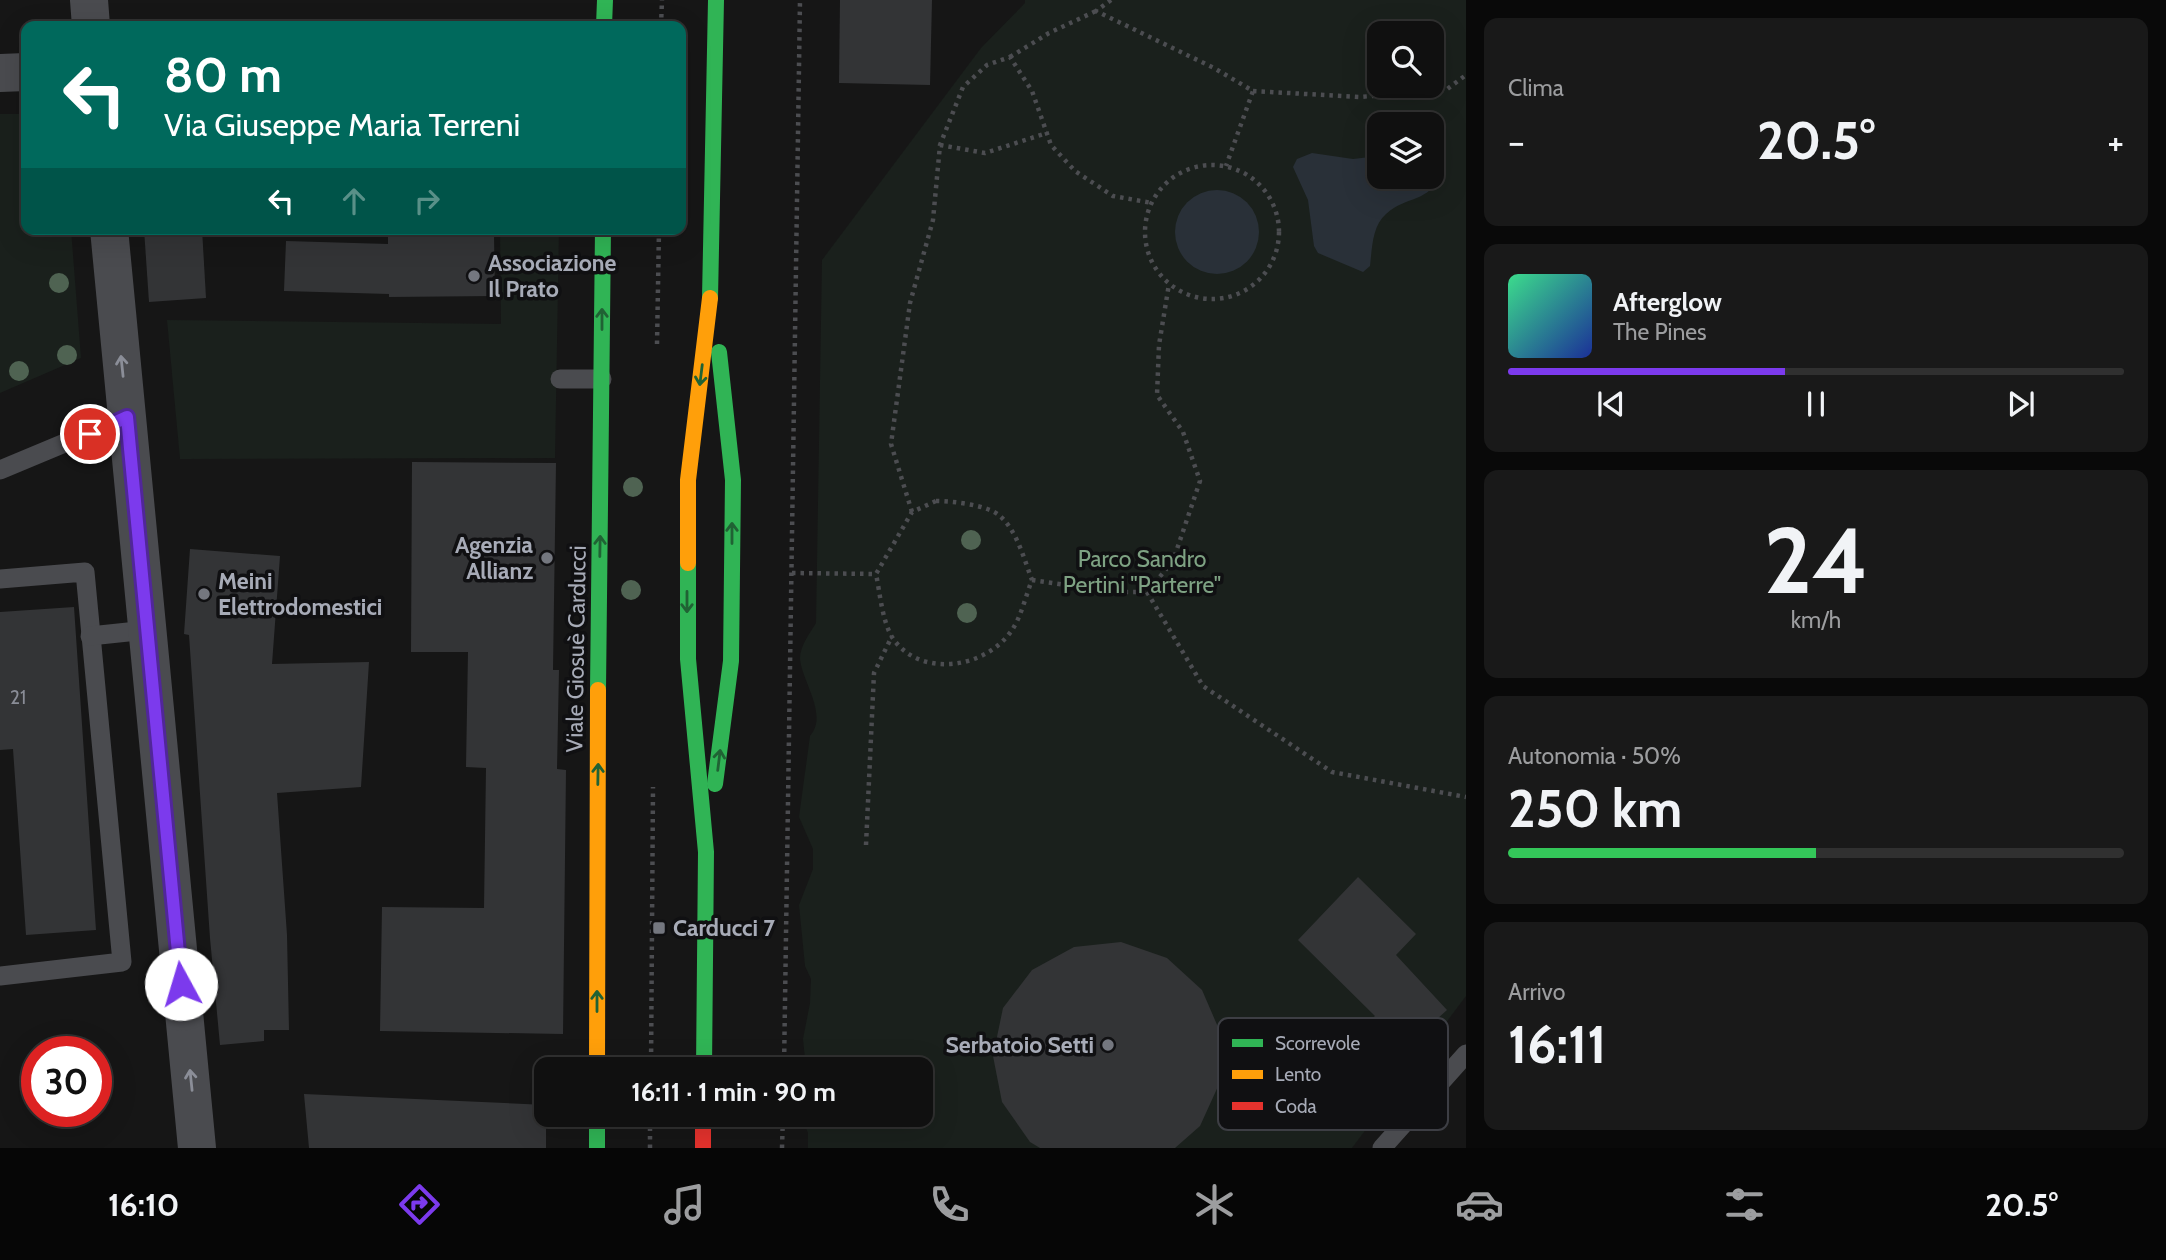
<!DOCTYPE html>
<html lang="it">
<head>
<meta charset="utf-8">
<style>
  body { margin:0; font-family:Cabin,sans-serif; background:#191919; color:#f1f3f6; height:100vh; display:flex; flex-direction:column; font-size:26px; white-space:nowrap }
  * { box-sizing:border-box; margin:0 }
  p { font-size:23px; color:#9c9d9f }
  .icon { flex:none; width:38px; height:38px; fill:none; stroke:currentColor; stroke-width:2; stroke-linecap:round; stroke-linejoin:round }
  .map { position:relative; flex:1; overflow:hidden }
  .sheet { display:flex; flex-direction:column; gap:18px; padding:18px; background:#090909; width:700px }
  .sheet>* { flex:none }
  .guide { position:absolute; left:21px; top:21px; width:665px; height:214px; border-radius:14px; box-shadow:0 7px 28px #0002,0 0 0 2px #303030; background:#00695c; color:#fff; overflow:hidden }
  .tools { position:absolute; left:1367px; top:21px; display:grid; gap:14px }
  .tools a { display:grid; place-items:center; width:77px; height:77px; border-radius:14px; background:#101010; box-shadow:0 7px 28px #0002,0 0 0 2px #303030; font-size:35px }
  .speed { position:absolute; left:21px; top:1036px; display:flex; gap:14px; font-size:35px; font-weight:700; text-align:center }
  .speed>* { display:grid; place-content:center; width:91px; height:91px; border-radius:50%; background:#101010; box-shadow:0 7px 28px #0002,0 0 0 2px #303030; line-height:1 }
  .speed .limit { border:10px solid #d22; background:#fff; color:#111 }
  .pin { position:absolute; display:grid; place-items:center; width:60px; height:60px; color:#fff; margin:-30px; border:4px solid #fff; border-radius:50%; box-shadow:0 2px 7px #0007 }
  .me { position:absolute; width:77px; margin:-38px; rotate:354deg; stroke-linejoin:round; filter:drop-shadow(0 0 5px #0008) }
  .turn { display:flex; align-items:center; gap:24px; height:147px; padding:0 28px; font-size:32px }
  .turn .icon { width:91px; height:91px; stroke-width:2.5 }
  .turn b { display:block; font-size:49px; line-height:60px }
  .lanes { display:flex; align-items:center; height:66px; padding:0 28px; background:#0003; justify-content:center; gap:35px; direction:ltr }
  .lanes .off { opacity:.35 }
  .big { font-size:52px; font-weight:700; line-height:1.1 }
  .sheet .widget { flex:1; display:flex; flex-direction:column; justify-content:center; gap:10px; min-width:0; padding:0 24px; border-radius:14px; background:#191919 }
  .sheet .dial { align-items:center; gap:0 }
  .dial b { font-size:91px; line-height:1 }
  .song { display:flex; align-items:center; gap:21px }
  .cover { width:84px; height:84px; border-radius:10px; background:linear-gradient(135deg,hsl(150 70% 55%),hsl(230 70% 35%)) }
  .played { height:7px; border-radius:4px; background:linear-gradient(90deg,#7c3aed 45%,#303030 45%) }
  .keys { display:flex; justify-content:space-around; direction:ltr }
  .heat { display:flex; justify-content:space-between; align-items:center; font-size:38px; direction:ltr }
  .charge { height:10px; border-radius:5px; background:linear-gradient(90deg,#34c759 50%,#303030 0) }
  .trip { position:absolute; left:534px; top:1057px; width:399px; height:70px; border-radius:14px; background:#101010; box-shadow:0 7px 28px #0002,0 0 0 2px #303030; font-weight:700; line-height:70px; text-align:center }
  .tab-bar { display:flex; height:112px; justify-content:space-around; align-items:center; background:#060606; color:#9c9d9f }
  .tab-bar .icon { width:49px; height:49px }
  .tab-bar .active { color:#7c3aed }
  .tab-bar b { font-size:32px; color:#f1f3f6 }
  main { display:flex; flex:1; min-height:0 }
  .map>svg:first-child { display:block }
  .green { fill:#1a201c; fill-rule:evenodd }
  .water { fill:#293038 }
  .building { fill:#333436 }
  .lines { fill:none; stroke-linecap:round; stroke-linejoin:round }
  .path { stroke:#4c4d51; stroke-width:4.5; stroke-dasharray:3.5 5; stroke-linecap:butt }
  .lane { stroke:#4a4b4f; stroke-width:19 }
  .street { stroke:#4a4b4f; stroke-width:38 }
  .fast { stroke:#30b455; stroke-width:16 }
  .slow { stroke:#ff9f0a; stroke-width:16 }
  .jam { stroke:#e5322d; stroke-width:16 }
  .tree { fill:#4f6352 }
  .oneway { stroke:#206234 }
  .oneway2 { stroke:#8b8e98 }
  .route-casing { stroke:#51269a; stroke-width:18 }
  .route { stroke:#7c3aed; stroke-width:12 }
  .poi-dot { fill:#74777f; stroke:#101012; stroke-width:2.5 }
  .labels { text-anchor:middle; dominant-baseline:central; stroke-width:7; stroke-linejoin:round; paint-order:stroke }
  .number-label { font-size:19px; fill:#8a8d97 }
  .poi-label { font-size:23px; font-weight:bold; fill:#a7abb7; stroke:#101012; text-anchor:start }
  .park-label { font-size:23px; fill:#7ea283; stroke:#101012 }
  .street-label { font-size:23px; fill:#a7abb7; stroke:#101012 }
  .key { fill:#101012; stroke:#3d3e44; stroke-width:2 }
  .key-label { font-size:19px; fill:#a7abb7 }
</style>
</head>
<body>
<main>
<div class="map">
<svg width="1466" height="1148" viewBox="0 0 1466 1148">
  <rect width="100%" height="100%" fill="#161616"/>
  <g class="green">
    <path d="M1025,0h441v996l-114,152h-544v-15l-7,-18h119v-46h-114l-3,-30 7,-36 1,-24 -6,-13 -6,-61 14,-36v-20l-14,-32 11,-81c19,-21 -9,-56 -10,-78 0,-12 10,-25 16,-35l6,-363 159,-212 44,-45zM1379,33h53v53h-53zM1379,124h53v53h-53z"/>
    <path d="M0,114h26v115h45l10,129 -81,35z"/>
    <path d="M500,229h59l-4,229 -375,1 -13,-139 334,4z"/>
  </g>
  <g class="water">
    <path d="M1437,143c9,10 11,17 5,30 -14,31 -35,22 -56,41 -14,12 -14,35 -16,52l-7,6 -45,-19 -4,-7 -6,-46 -15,-33 4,-8 15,-6 41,6 26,-3v21h53v-33z"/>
    <circle cx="1217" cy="232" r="42"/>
  </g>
  <g class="building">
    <path d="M840,0h92l-2,85 -91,-2z"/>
    <path d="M144,229h58l4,69 -57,4z"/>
    <path d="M494,235l1,61 -106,1v-3l-105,-3 2,-50 102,3v-8z"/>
    <path d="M412,462l144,1 -3,207h6l-2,99 9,1 -3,264 -183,-3 2,-124 102,1 2,-140 -20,-1 2,-115h-57z"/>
    <path d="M190,549l90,7 -8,108 97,-2 -8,125 -84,6 10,142 2,95h-25v11l-44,4 -10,-107 -21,-303 -5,-1z"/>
    <path d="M74,607l22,323 -70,5 -13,-186 -13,1v-138z"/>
    <path d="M1358,877l58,57 -20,21 51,55 -62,56 -29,-34 19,-16 -77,-76z"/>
    <path d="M1121,942l46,16 35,32 19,44 -1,48 -20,44 -25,22h-135l-10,-6 -28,-40 -9,-46 10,-48 29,-38 42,-23z"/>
    <path d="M304,1094l242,11v43h-237z"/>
  </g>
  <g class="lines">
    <g class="path">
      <path d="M1111,0l-15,11 118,57 39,23 -27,75"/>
      <path d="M661,26l1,-26"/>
      <path d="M1010,57l39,-24 47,-22"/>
      <path d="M1253,91l106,6 87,-7 20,-15"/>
      <path d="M940,145l45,8 62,-20"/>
      <circle cx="1212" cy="232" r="67"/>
      <path d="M657,344l2,-115"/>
      <path d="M936,501c16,0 52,4 64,15 17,15 24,43 32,64 -6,15 -11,37 -20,50 -26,39 -93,49 -120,7 -10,-17 -12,-44 -16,-63l36,-62z"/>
      <path d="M912,512l-21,-68 19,-141 23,-83 7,-75 23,-58 24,-22 23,-8 22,34 19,54 24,26 38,25 39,7"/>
      <path d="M792,573l84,1"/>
      <path d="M1032,580l81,12h34l26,-31 27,-80 -17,-49 -26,-37 2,-50 10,-61"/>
      <path d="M1147,592l56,94 129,86 134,25"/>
      <path d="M866,845l8,-172 18,-37"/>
      <path d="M651,1069l2,-282"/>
      <path d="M784,1069l16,-1069"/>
      <path d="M650,1148v-33"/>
      <path d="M782,1148l1,-33"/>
    </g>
    <g class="lane">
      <path d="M560,379h42"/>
      <path d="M0,470l127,-53"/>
      <path d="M0,579l85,-7 37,390 -122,14"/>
      <path d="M90,636l57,-6"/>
      <path d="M1382,1148l84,-94"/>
    </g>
    <g class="street">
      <path d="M89,0l2,26"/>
      <path d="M0,73l26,-1"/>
      <path d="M109,229l88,919"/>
    </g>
    <g class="fast">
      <path d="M604,26l1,-26"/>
      <path d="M710,298l6,-298"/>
      <path d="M688,563v96l18,193 -2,217"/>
      <path d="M598,690l5,-461"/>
      <path d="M715,784l16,-123 2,-181 -14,-128"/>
      <path d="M597,1115v33"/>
    </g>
    <g class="slow">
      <path d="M688,563v-83l22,-182"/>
      <path d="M597,1069l1,-379"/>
    </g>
    <path class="jam" d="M703,1115v33"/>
  </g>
  <g class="tree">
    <circle cx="59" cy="283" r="10"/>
    <circle cx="67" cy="355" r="10"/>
    <circle cx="19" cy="371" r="10"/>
    <circle cx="633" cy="487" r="10"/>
    <circle cx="971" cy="540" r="10"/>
    <circle cx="631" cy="590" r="10"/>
    <circle cx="967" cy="613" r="10"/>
  </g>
  <defs><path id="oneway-shaft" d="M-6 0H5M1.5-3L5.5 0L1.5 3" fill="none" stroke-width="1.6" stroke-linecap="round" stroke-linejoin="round" transform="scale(1.75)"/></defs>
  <g class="oneway">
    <use href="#oneway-shaft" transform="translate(602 319) rotate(-90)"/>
    <use href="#oneway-shaft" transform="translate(701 375) rotate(97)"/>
    <use href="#oneway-shaft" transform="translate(732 533) rotate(-90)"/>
    <use href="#oneway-shaft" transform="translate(600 546) rotate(-89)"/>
    <use href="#oneway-shaft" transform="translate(687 602) rotate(90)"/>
    <use href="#oneway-shaft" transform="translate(719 760) rotate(-83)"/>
    <use href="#oneway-shaft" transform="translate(598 774) rotate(-89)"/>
    <use href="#oneway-shaft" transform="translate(597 1001) rotate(-90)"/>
  </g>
  <g class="oneway2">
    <use href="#oneway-shaft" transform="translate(122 366) rotate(-96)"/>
    <use href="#oneway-shaft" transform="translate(191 1080) rotate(-96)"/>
  </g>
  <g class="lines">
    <defs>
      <path id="route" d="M90,434l37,-17 54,567"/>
    </defs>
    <use href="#route" class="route-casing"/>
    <use href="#route" class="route"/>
  </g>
  <g class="poi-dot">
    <circle cx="474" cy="276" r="7"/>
    <circle cx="547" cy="558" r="7"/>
    <circle cx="204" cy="594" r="7"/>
    <rect x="652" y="921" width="14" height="14" rx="3.5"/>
    <circle cx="1108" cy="1045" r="7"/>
  </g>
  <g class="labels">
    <g class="number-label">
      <text x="18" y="697">21</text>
    </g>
    <g class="poi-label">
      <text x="488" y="263">Associazione<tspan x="488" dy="26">Il Prato</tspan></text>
      <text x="533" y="545" text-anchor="end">Agenzia<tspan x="533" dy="26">Allianz</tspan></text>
      <text x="218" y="581">Meini<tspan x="218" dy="26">Elettrodomestici</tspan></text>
      <text x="673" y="928">Carducci 7</text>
      <text x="1094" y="1045" text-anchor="end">Serbatoio Setti</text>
    </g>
    <g class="park-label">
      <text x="1142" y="559">Parco Sandro<tspan x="1142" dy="26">Pertini "Parterre"</tspan></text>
    </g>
    <g class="street-label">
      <text transform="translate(576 649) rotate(-89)">Viale Giosuè Carducci</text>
    </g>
  </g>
  <rect x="1218" y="1018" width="230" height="112" rx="10" class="key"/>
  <rect x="1232" y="1039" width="31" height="8" fill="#30b455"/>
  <rect x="1232" y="1070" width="31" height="9" fill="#ff9f0a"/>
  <rect x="1232" y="1102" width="31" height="8" fill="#e5322d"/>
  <g class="key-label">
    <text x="1275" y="1050">Scorrevole</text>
    <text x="1275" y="1081">Lento</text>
    <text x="1275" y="1113">Coda</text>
  </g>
</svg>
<div class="tools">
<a><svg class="icon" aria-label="search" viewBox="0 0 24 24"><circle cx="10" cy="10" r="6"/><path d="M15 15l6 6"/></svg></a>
<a><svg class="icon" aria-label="layers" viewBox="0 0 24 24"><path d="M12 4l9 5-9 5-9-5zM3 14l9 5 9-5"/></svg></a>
</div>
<div class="speed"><div class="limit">30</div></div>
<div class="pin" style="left:90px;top:434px;background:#d93025"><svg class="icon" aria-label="arrive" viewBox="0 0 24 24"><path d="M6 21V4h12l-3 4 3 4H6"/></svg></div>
<svg class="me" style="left:181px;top:984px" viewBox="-20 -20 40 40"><circle r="19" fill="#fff"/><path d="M0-13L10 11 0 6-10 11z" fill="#7c3aed"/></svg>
<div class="trip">16:11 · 1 min · 90 m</div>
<div class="guide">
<div class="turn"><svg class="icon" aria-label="left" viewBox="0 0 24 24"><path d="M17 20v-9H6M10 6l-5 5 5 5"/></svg><div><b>80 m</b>Via Giuseppe Maria Terreni</div></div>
<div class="lanes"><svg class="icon" aria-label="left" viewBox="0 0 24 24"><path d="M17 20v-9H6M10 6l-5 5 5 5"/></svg><svg class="icon off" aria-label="ahead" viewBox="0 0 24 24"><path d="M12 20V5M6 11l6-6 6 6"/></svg><svg class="icon off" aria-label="right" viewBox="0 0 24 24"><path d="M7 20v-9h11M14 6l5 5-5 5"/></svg></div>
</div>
</div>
<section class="sheet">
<div class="widget"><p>Clima</p>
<div class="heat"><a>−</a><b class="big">20.5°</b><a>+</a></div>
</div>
<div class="widget">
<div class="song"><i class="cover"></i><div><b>Afterglow</b><p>The Pines</p></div></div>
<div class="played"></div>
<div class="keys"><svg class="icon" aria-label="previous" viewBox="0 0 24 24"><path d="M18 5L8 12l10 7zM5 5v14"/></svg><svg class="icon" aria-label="pause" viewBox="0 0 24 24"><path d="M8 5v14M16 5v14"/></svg><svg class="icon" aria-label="next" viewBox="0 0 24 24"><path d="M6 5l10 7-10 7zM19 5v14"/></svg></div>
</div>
<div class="widget dial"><b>24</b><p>km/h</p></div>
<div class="widget"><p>Autonomia · 50%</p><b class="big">250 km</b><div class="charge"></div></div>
<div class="widget"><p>Arrivo</p><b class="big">16:11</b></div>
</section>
</main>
<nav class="tab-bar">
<b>16:10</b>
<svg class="icon active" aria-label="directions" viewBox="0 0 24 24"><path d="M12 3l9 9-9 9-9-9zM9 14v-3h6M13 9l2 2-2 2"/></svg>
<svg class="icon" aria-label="music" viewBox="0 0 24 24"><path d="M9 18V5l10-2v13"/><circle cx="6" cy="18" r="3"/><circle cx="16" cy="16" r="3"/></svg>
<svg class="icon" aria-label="phone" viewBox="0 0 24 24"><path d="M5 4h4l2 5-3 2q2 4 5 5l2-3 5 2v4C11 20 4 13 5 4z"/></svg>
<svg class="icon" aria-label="climate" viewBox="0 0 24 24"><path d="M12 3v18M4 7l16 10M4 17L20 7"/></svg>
<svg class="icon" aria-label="car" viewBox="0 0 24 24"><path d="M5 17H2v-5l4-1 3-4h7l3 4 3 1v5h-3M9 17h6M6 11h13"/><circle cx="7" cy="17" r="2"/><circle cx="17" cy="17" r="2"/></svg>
<svg class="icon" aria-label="filters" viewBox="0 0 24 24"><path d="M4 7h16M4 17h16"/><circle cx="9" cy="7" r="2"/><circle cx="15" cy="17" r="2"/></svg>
<b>20.5°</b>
</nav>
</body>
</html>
